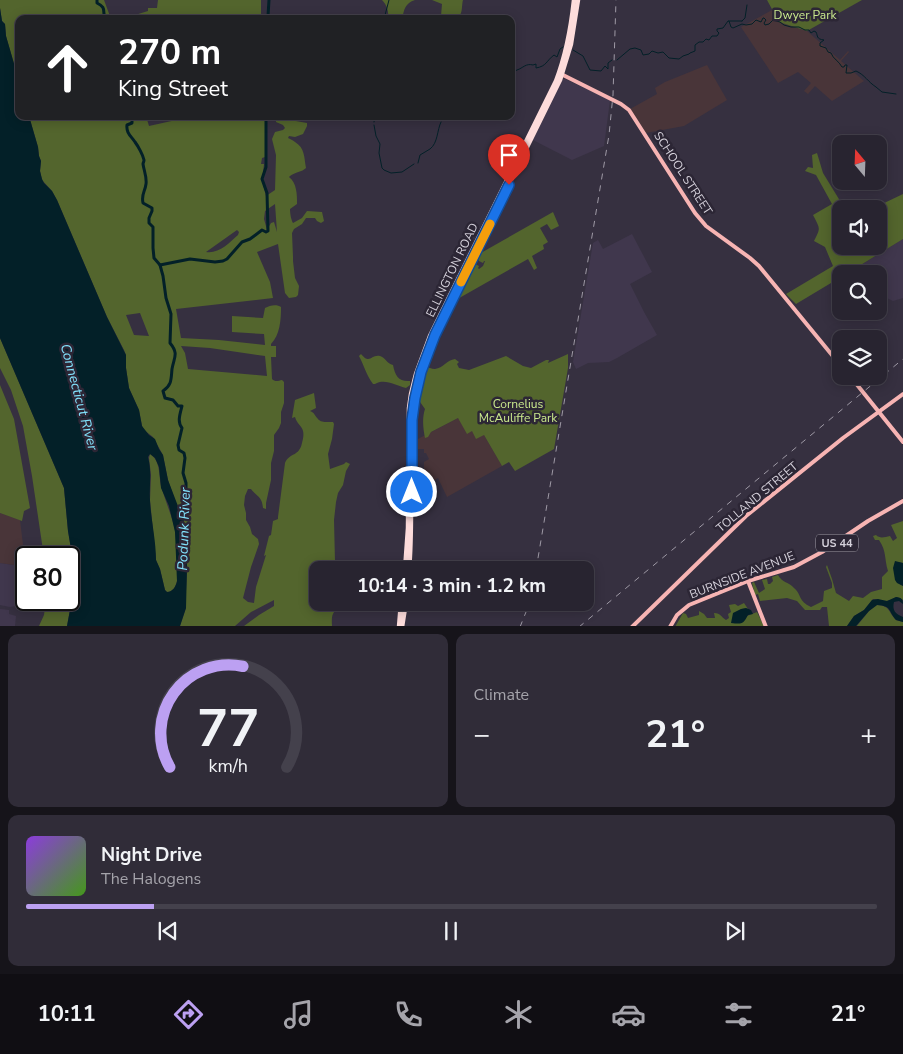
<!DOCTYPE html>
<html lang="en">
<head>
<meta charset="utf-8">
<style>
  body { margin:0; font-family:"Nunito Sans",sans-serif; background:#302c38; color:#f1f3f6; height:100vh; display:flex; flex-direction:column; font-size:19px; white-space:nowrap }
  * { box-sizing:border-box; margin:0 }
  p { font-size:16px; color:#a5a4ab }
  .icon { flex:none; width:28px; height:28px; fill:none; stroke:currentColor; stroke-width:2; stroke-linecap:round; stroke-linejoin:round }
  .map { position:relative; height:626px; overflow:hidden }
  .details { display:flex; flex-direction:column; gap:8px; padding:8px; background:#16141a; flex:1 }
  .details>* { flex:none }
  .guide { position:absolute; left:15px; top:15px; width:500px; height:105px; border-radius:10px; box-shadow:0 2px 12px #0003,0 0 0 1px #44414c; background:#202124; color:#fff; overflow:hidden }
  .needle { width:32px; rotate:341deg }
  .fabs { position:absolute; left:832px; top:135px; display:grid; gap:10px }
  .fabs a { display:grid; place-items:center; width:55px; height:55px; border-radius:10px; background:#282430; box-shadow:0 2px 12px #0003,0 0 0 1px #44414c; font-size:25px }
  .speed { position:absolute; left:15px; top:546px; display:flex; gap:10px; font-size:25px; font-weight:700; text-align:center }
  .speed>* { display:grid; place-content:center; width:65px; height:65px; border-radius:50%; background:#282430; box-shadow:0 2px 12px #0003,0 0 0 1px #44414c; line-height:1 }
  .speed .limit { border:2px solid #111; border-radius:8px; background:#fff; color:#111 }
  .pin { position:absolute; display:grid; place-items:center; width:42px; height:42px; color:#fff; margin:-51px -21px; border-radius:50% 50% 50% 0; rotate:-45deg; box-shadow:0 0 5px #0007 }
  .pin .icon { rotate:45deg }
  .me { position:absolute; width:55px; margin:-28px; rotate:0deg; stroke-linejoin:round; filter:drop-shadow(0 0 4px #0008) }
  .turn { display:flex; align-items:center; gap:18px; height:105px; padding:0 20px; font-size:22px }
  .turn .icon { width:65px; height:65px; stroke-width:2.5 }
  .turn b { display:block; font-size:35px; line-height:42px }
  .big { font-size:38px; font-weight:700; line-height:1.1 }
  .details .widget { flex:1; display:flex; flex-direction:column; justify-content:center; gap:8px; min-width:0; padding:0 18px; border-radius:10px; background:#302c38 }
  .details .dial { align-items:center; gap:0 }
  .dial svg { height:130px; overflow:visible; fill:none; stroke:#44414c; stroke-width:7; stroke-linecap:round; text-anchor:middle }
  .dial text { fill:#f1f3f6; stroke:none }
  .song { display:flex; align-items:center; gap:15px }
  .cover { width:60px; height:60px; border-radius:8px; background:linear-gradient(135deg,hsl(270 70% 55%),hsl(100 70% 35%)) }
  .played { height:5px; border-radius:2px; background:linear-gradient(90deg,#bca0f2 15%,#44414c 15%) }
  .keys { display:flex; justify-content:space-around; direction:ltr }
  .heat { display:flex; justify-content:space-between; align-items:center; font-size:28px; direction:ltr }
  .details .tiles { flex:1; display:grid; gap:8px; grid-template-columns:1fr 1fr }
  .widget:last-child { grid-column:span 2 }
  .trip { position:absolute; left:309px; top:561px; width:285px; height:50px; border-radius:10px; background:#282430; box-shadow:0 2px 12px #0003,0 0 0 1px #44414c; font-weight:700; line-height:50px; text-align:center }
  .tab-bar { display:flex; height:80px; justify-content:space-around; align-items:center; background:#100e13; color:#a5a4ab }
  .tab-bar .icon { width:35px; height:35px }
  .tab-bar .current { color:#bca0f2 }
  .tab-bar b { font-size:22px; color:#f1f3f6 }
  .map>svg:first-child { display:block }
  .built { fill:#40374d }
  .education { fill:#493539 }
  .green { fill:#53652d; fill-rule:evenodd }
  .water { fill:#032028; fill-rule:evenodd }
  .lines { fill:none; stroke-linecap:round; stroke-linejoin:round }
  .stream { stroke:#032028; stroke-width:1 }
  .river { stroke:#032028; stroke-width:3 }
  .major { stroke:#f7b4b3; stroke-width:4 }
  .highway { stroke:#fddcdb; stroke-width:4.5 }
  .rail { stroke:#9f9aa6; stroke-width:1; stroke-dasharray:6 6; stroke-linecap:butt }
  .route-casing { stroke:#114b97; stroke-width:12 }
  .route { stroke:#1a73e8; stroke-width:9 }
  .slow { stroke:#f59e0b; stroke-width:9 }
  .labels { text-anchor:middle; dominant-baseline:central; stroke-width:5; stroke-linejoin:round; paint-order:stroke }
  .shield { fill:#2c2635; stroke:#a29ea9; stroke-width:1 }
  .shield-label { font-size:11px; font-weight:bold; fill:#d5d1db }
  .park-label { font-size:12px; fill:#cae98d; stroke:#2c2635 }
  .street-label { font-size:12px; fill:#d5d1db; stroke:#2c2635 }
  .water-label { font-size:14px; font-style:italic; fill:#82e2fc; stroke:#2c2635 }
</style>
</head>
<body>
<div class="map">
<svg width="903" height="627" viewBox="0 0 903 627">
  <rect width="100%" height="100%" fill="#363040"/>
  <g class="built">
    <path d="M563,79h2l45,21 -6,46 -32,14 -39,-20z"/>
    <path d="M632,234l20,38 -22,12 14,28 13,23 -40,23 -8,4 -21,1 -12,6 -3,-7 20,-119 5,-3 5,9z"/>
    <path d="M903,239v59l-10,3 -8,-4 -6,2v-25h-33z"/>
    <path d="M0,563l22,3 -2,17 4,8 -2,14 -12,2 -10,-2z"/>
    <path d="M0,609l9,1v4l7,2 -1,10h-15z"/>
  </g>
  <g class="education">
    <path d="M772,10l7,12 28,9 33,29 8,-9 1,1 -8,9 23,20 -32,20 -17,-15 -7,8 -4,-3 7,-8 -13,-11 -20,11 -37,-56z"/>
    <path d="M707,65l20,35 -43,26 -38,7 -16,-24 27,-15 -2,-6 10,-6z"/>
    <path d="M458,418l14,13 12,4 18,31 -55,31 -9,-19 -10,6 -4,-13v-9l5,-3 -3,-6h-2v-4h-10v-8z"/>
    <path d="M0,513l20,7 5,41 -3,5 -22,-3z"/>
  </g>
  <g class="green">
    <path d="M0,0h104l7,19h-92v62l-13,-45 -1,-12 -3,-3 -2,-13z"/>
    <path d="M158,0h103v19h-139l26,-8v-3h9z"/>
    <path d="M382,0h33c-10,3 -11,10 -13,19h-14c1,-7 -1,-14 -6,-19z"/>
    <path d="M432,0h31c-2,7 1,17 -9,18 -5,1 -8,0 -13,-2l1,-12z"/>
    <path d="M767,0h95l-55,31 -28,-9z"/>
    <path d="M29,116h117l3,10 27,-6v-4h89v41l-3,1 -1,6h3l-2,17 4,15 9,-6 1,-35 -4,-16 3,-7 8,-2 2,-2 -2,-3 -7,-3v-6h12l2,4 17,3v3l-4,8 -8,3 -6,-1 -1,2c2,1 5,2 7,4 10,6 9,15 11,26 -4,4 -11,4 -16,8l-1,1c8,6 8,18 8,27l-7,5c0,4 1,11 3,14l9,-5 5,-7 15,1 2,9 -3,2 -4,-2 -2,-3h-9l-4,6 -8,5 -2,4 1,24v4l2,17 4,8 -1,9 -2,2 -7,1 -4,-5 -7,-49 -21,8 13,30 3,16 -97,11 5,29 38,2 46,5 -1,-11 -32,-2v-16l31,2 2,-10c5,-3 12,-4 16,-1 0,13 -1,28 -10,37v2h5v11h-5l1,22c3,3 6,2 10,1l2,2v21l-3,9v11l-2,5 -5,7v16l-3,12v17l-5,23v6l-3,-1c-1,-12 -6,-11 -12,-19h-3l-3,7 -1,9 2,8v7l4,7 2,7 6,5 1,5 -8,23 -8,31 5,4 6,1 2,-16 10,-32 -2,1 5,-20 2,-1 2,-14 5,-2v-2l7,-54c5,-11 14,-6 17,-20 1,-4 2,-8 1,-12 -1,-5 -6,-7 -8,-14l-3,1 3,-18 19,-7 2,15 -6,3c5,2 4,4 8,8 3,4 10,3 15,3l1,2 -2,15 -4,15 2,15 14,-5 2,-2 4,2 -4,7 -3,14 -5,8 -2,9 -2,18 1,42 2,6 7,2h-26v32l23,1c-7,11 -10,8 -9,23h-88l15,-11 15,-9v-6l-23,12 -16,14h-55l6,-18v-17l1,-23 -3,-42 -16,-46 -5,-25 -10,-18 -9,-7 -2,-4 -3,-16 -10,-22 -3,-20v-13l-2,-5 -17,-33 -50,-117 -5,-9 -10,-11 -2,-9 1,-10 -2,-5 -1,-9zM275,204l2,28 -3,-10 -3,1 -4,7 -3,-11 1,-8zM237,230l2,2 -1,3c-9,8 -19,19 -32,17zM140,313l9,23 -15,-1 -8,-20zM181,346l29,2 55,8 2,20 -79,-7 -3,-16z"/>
    <path d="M817,153l6,20 22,36h-4v37h38v-37h-28l21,-10 6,7 25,-12v45l-57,35h-5v3l-45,27 -10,-10 47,-28 -8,-19 -11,-6c7,-14 6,-12 -1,-26l19,-11 -16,-29 -11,-4 3,-4 5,1 -1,-13z"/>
    <path d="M553,212l6,14 -8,4 -4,-6 -7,4 8,14 -5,3 1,4 -12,7 5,12 -3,2 -6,-11 -74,42 19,-38 6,3 -1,2 1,1 4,-3 2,-5h-1l-1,2 -4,-2 -1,-5 1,-2z"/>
    <path d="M0,338l64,150 4,43 4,24v44l-5,27h-28l5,-11 2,-15h23v-42l-25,-1 -12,-81 -9,-50 -12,-36 -11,-22z"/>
    <path d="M361,354c9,11 10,0 19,2 5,1 7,8 13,9 2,11 6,17 17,16v4l-4,3c-10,-2 -21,-10 -31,-4h-2c-7,-9 -9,-19 -14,-28z"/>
    <path d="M568,354v14l-14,81 -39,22 -6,-9 -7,4 -18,-31 -8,4 -4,-8 -5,3 -9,-16 -27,14 -3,5 -3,1c-2,-10 -3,-20 0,-29l-7,-10 7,-32c4,0 6,2 10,2 8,-1 12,-9 20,-10l4,3 -2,2 2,4 10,2 37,-14 17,10 8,2 15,-8h3l-1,3z"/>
    <path d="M0,385l14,34 16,89 -6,3 -2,10 -22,-8z"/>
    <path d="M150,454c12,8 8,24 12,35 4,14 10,27 13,41 2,15 2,36 2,51 -1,5 -4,11 -10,11l-2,-2 -5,-21 -4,-9 -6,-60 1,-25 -2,-17z"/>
    <path d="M903,521v42l-6,-1 -2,1v2l5,19 3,2v14c-9,-6 -8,0 -16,1 -4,1 -9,-2 -14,-2l-9,11 -10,6 -7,10h-18l-2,-19h-5l-2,3h-15l-8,-9 -10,-3 -27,3 -2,-7 -3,1 -3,-12 2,-1 5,11 6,-4 -3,-9 5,-1 1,5h2l3,-3 -1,-4 6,-2c4,8 11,7 16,13 8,7 4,13 17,19l12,-6 1,-10 8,-3v-5l-6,-16 1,-2 5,14 4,14 13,8 4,-5 10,2 8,-6 11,-3v-12l6,-6c-4,-13 -1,-19 -9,-31h-4l-2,-4 3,-1c4,4 9,2 14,1l3,5 4,-3 -6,-13z"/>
    <path d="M744,603l4,6c-6,-2 -9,2 -14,4l8,5 15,-6 7,14 -89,1 8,-14 3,1 2,4 11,-3v-4l5,3 3,4h8l-1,-5c7,0 7,4 12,7l3,-2 -1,-4 3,-2 -2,-7 6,-1 3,2z"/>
    <path d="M877,605c14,1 11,7 19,15l7,2v4l-47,1 13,-16z"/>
  </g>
  <g class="water">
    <path d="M0,8l2,13 3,3 1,12 13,45v35h10l9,31 1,9 2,5 -1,10 2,8 2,4 8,8 5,9 50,117 19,38v13l3,20 10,22 3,16 7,9 6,4 4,10 4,6 5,25 13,34 4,17 2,37 -1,40 -6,18h-113l5,-27v-44l-4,-24 -4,-43 -64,-150zM150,454l5,4 4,9 2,21 8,18 6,26 2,49c-1,5 -4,11 -10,11l-2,-2 -5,-21 -4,-9c0,-20 -5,-40 -6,-59 -1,-15 2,-29 -2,-44z"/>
    <path d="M895,561l8,2v23l-6,-3 -2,-3 -2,-12z"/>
    <path d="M896,597c5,1 7,1 7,7l-4,-3 -5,1c-2,8 1,12 9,15v5l-7,-2c-8,-9 -4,-14 -19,-15l-8,6 -13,15h-9l7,-10 10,-6 8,-10 6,-1 9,2z"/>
    <path d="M746,608l5,2 2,4 -5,1c-5,10 -7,9 -17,8l2,-10 8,-4z"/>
  </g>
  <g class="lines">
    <g class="stream">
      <path d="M384,19l5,-19"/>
      <path d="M729,21h13"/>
      <path d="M742,21l3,-3 2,-13"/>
      <path d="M573,50l10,6 7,14 11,1 4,-5 3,3v-6l4,-3"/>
      <path d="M617,60l13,-11 5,-1 6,2 2,5 6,-1 3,-3 6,2 5,-1 6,6 10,1 4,-3 6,-2 1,-1 5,-2v-6l4,-3h4l3,-3 3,1 3,-4h5l2,-3 -2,-2v-2l6,-1 5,-7h1l2,6 2,1 9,-4 4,1 6,-1 4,-4 5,2 2,-4h1l2,2 -2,3 1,2 4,-1 4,-4 7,2 4,3 7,2h8l6,3h4l2,3 3,-2 2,1c2,4 0,7 8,8l-4,3v3l6,2 2,4 3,1c2,6 8,8 11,14h2l1,-2h2l-1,8h5l5,-2c9,4 12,11 20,16 2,2 4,3 6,5l14,2"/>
      <path d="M511,71c2,0 5,0 6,-1 6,-2 9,-7 16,-5l3,-1v4c11,-2 10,-7 18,-13l3,2 3,-8 3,-2"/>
      <path d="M374,122l1,-6"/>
      <path d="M374,125l2,11 4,8 -1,9 3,15 2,2 7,3 11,-1 12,-8"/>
      <path d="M418,163l2,-8c3,-2 7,-4 10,-6 8,-6 7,-19 11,-27"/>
    </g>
    <g class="river">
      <path d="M97,0v3c10,5 5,7 8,16"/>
      <path d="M269,0l-1,16 1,3"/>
      <path d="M130,116l2,3v4l-5,2c-1,8 4,11 8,17 3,4 8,13 9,18 0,2 -1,3 -1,4 1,7 4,13 3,20 -1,8 -5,10 -3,19l9,5v3l-3,7v5l4,4v21l1,10 6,7 3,11 3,22 5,16 -1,29c9,11 4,14 2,26 -1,10 0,16 -9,22l2,7 8,2 5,6h4c-2,8 -5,16 0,22l-4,17 1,5 5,3 1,5 -2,15 3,10v19l-4,20"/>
      <path d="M160,265l30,-6 25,3 8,-1 4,-2 15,-17 8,-3 12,-9 4,2 2,-1 -1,-38 -5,-14 4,-12v-51"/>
    </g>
    <g class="major">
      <path d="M561,74l60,30 8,6 66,103 11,13 44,32 9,8 82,100"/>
      <path d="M850,376l53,66"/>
      <path d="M748,581l18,46"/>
      <path d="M632,627l114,-111 97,-78 60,-44"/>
      <path d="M670,627l7,-12 12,-10 59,-24 46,-14 28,-15 46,-31 35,-20"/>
    </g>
    <g class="highway">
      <path d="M405,570l3,-42 1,-120 2,-14 5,-20 14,-38 126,-255c10,-26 15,-53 18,-81"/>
      <path d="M409,570c7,-77 -9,-159 24,-232l127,-258 11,-36 7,-44"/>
      <path d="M399,627l2,-25"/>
      <path d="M402,627l4,-25"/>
    </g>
    <g class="rail">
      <path d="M536,570l73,-435 4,-40 3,-95"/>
      <path d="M520,627l10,-25"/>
      <path d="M579,627l324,-268"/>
    </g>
  </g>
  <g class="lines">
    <defs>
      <path id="route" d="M412,492v-72l3,-22 6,-26 14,-37 74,-150"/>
    </defs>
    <use href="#route" class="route-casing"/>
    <use href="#route" class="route"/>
    <path class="slow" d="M461,282l29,-58"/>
  </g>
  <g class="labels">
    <rect class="shield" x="816" y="534.5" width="42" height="17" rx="4"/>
    <g class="shield-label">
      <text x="837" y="543">US 44</text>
    </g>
    <g class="park-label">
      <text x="805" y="15">Dwyer Park</text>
      <text x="518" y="404">Cornelius<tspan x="518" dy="14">McAuliffe Park</tspan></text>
    </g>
    <g class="street-label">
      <text transform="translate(683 173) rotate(57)">SCHOOL STREET</text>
      <text transform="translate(452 270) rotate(-64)">ELLINGTON ROAD</text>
      <text transform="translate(757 497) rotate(-40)">TOLLAND STREET</text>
      <text transform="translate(742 575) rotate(-21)">BURNSIDE AVENUE</text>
    </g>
    <g class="water-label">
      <text transform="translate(79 397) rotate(75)">Connecticut River</text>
      <text transform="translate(184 529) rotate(-88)">Podunk River</text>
    </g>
  </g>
</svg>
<div class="fabs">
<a><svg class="needle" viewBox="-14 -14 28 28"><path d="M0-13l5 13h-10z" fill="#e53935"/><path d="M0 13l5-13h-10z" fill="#a5a4ab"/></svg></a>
<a><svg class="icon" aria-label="sound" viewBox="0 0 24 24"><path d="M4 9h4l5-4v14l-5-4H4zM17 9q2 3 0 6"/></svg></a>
<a><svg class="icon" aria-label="search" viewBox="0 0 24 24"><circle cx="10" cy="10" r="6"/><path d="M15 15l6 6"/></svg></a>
<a><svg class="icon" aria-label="layers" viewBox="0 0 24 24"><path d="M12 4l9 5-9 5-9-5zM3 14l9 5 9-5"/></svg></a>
</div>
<div class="speed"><div class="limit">80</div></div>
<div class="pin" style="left:509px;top:185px;background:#d93025"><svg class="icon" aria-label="arrive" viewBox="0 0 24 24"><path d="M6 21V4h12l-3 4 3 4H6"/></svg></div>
<svg class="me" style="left:412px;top:492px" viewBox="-20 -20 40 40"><circle r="17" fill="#1a73e8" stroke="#fff" stroke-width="3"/><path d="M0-11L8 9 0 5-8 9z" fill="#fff"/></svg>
<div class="trip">10:14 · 3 min · 1.2 km</div>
<div class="guide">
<div class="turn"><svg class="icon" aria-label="ahead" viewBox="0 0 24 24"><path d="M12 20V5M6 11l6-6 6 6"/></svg><div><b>270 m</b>King Street</div></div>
</div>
</div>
<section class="details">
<div class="tiles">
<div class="widget dial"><svg viewBox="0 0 100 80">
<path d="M14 69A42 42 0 1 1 86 69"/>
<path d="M14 69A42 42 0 0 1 59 7" stroke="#bca0f2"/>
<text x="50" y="56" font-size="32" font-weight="700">77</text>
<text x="50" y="72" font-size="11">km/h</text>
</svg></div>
<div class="widget"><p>Climate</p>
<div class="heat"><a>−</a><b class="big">21°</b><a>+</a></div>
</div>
<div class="widget">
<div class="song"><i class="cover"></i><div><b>Night Drive</b><p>The Halogens</p></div></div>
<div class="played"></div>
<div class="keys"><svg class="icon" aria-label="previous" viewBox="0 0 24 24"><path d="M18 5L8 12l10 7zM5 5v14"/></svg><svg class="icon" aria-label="pause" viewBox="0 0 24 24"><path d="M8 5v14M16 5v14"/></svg><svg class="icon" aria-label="next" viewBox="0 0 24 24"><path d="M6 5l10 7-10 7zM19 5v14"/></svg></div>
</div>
</div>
</section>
<nav class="tab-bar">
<b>10:11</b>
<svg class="icon current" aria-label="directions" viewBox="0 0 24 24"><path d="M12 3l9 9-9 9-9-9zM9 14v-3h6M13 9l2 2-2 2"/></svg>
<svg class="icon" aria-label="music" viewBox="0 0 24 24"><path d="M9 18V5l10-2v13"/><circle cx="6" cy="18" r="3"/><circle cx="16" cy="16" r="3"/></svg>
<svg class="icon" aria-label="phone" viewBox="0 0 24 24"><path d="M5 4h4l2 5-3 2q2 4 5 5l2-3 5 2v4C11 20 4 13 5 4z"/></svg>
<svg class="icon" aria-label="climate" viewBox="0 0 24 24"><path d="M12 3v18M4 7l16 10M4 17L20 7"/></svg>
<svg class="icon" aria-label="car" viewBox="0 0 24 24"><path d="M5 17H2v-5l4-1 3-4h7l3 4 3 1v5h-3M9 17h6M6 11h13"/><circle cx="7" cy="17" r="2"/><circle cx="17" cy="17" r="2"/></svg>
<svg class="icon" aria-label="filters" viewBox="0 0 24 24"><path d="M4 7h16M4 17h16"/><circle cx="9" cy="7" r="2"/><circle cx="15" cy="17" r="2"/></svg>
<b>21°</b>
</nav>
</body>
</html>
